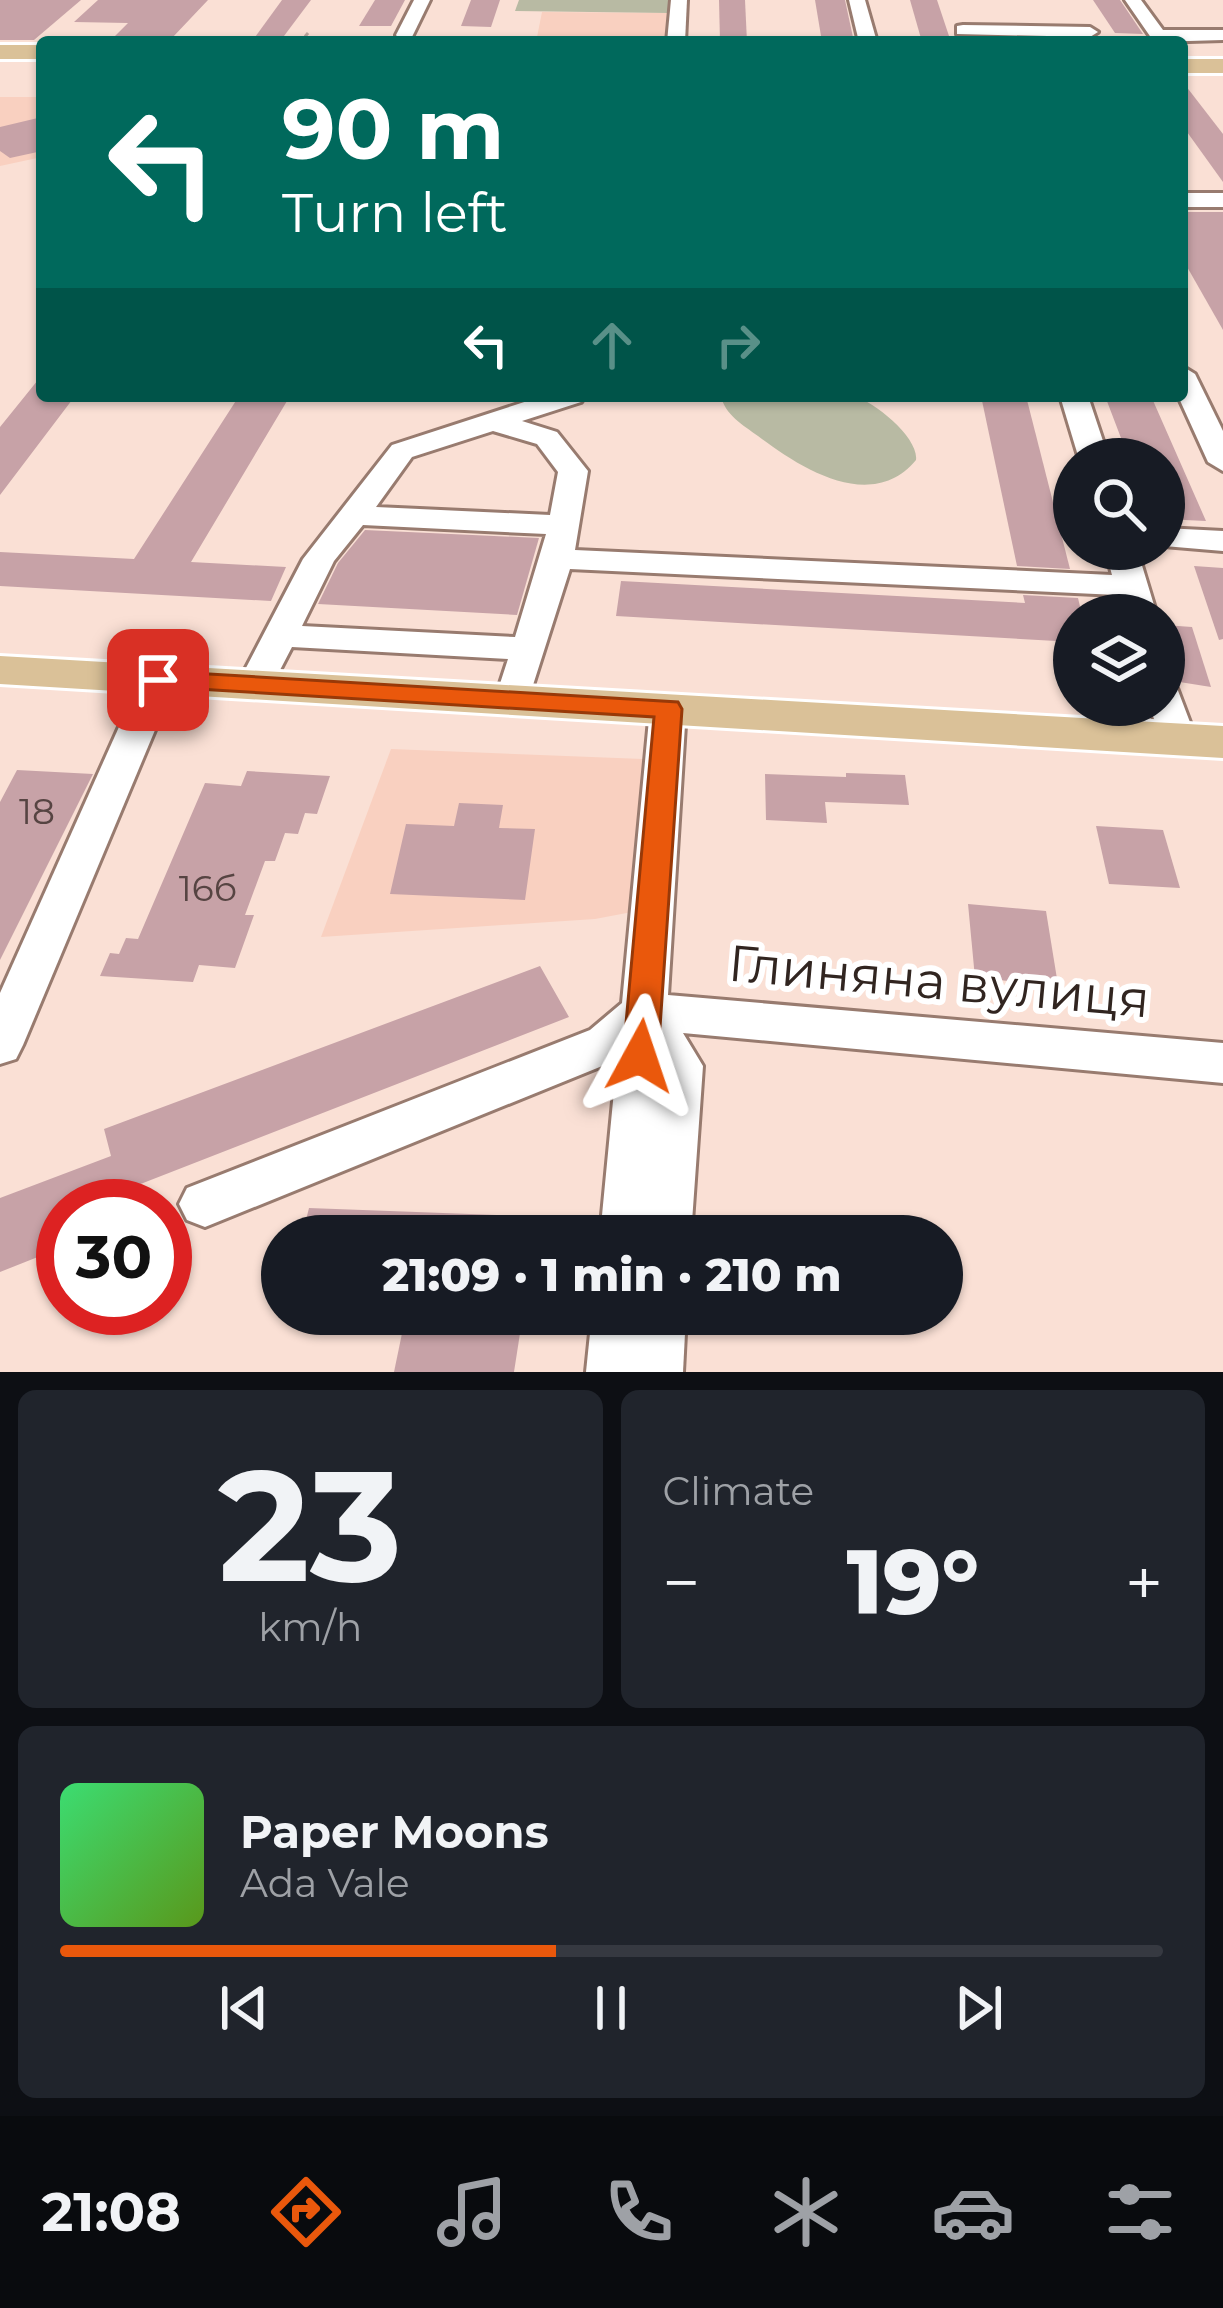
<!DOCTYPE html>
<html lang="en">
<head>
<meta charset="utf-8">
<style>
  body { margin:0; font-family:Montserrat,sans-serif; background:#20242c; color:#f1f3f6; height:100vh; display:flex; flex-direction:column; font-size:45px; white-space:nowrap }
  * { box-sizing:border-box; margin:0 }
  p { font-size:39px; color:#9ea1a6 }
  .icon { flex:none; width:66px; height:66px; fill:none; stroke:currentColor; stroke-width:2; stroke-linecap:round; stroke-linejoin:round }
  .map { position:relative; height:1372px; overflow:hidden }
  .sheet { display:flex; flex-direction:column; gap:18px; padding:18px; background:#0d0f14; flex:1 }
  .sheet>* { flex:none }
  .banner { position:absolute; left:36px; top:36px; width:1152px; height:366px; border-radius:12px; box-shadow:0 3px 9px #0004; background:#00695c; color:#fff; overflow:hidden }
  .fabs { position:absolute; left:1053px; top:438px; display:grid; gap:24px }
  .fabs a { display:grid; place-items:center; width:132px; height:132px; border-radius:50%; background:#171b24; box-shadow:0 3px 9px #0004; font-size:60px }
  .speed { position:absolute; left:36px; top:1179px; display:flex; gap:24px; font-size:60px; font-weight:700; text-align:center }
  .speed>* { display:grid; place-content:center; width:156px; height:156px; border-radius:50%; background:#171b24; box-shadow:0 3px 9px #0004; line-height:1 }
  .speed .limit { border:18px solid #d22; background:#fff; color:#111 }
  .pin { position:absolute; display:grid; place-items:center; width:102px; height:102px; color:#fff; margin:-51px; border-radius:24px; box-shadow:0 6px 18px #0006 }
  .me { position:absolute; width:132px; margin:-66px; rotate:5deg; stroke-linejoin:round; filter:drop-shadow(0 0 9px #0008) }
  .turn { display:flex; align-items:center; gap:42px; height:252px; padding:0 48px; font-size:54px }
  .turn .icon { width:156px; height:156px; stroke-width:2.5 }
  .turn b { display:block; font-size:84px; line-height:102px }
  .lanes { display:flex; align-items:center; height:114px; padding:0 48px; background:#0003; justify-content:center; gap:60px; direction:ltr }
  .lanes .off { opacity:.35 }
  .big { font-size:90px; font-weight:800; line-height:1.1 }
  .sheet .widget { flex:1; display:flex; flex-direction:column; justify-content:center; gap:18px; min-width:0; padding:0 42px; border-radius:18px; background:#20242c }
  .sheet .dial { align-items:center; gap:0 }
  .dial b { font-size:156px; line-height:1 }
  .song { display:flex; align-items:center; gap:36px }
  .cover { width:144px; height:144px; border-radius:18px; background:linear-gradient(135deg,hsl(140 70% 55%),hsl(90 70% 35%)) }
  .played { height:12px; border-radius:6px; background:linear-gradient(90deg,#ea580c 45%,#363941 45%) }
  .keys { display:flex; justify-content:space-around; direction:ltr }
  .heat { display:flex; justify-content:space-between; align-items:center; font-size:66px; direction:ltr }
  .sheet .tiles { flex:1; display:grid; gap:18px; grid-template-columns:1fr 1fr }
  .widget:last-child { grid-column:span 2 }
  .trip { position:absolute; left:261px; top:1215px; width:702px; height:120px; border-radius:60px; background:#171b24; box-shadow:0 3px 9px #0004; font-weight:800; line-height:120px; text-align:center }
  .dock { display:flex; height:192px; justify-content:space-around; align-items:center; background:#090b0e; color:#9ea1a6 }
  .dock .icon { width:84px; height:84px }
  .dock .active { color:#ea580c }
  .dock b { font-size:54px; color:#f1f3f6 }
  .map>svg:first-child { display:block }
  .built { fill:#f9d0c0 }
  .green { fill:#b8baa3 }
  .building { fill:#c7a2a7 }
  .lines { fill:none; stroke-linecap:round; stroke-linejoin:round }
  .minor-casing { stroke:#987b6f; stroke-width:6 }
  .major-casing { stroke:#fff; stroke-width:6 }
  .path { stroke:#bda79e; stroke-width:3; stroke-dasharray:4.5 3; stroke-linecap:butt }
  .minor { fill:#fff; fill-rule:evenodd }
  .major { fill:#dac198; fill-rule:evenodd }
  .route { fill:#ea580c; stroke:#983908; stroke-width:3 }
  .labels { text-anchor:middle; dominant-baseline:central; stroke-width:12; stroke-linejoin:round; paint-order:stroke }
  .number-label { font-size:36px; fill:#564442 }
  .near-street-label { font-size:51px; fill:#312520; stroke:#fff }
</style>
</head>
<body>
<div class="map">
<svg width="1223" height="1372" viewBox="0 0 1223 1372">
  <rect width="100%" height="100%" fill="#fae0d5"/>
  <g class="built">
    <path d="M542,12l126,1 -1,29h-131z"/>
    <path d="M0,97h42v60l-42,9z"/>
    <path d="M391,749l252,10 -11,153 -37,7 -274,18z"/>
  </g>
  <g class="green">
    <path d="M519,0h149v13l-153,-2z"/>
    <path d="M721,396c28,0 111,-6 133,0 21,6 65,42 62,64 -45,54 -117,7 -158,-24 -15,-11 -33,-21 -37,-40z"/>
  </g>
  <g class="building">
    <path d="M0,0h81l-47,40h-34z"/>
    <path d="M98,0h110l-36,38 -58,-1 14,-14 -54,-1z"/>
    <path d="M282,0h29l-30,40h-28z"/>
    <path d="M375,0h30l-14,26h-32z"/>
    <path d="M471,0h29l-9,27 -30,-1z"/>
    <path d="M719,0h26l2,42h-27z"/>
    <path d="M815,0h30l9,42h-32z"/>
    <path d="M910,0h27l14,42h-29z"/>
    <path d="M1093,0h27l23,34 -28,-1z"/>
    <path d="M1182,81l41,53v48l-41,-57z"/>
    <path d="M42,117v34l-32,7 -10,-7v-24z"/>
    <path d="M1182,212h41v118l-41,-72z"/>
    <path d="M42,375v21h33l-75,99v-68z"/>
    <path d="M239,396h51l-99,166 95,5 -15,34 -271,-15v-34l134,7z"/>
    <path d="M981,396h45l44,173 -53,-3z"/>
    <path d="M1105,396h46l55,125 -42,-2v-60h-35z"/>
    <path d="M365,530l174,8 -22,77 -199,-11 20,-41z"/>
    <path d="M1194,566l29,2v71l-4,1z"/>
    <path d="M621,581l404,22 -2,-8 55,3 4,17h-8v27l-458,-26z"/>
    <path d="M1164,625l28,2 19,60 -44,-7z"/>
    <path d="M17,770l76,4 -93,186v-158z"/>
    <path d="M247,771l83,5 -13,38 -12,-1 -7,21 -13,-1 -10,28h-10l-20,54h9l-19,53 -36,-3 -6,17 -93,-6 10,-23 9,1 7,-16 12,1 67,-156 36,3z"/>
    <path d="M846,773l59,2 4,30 -84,-3 2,21 -61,-3 -1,-46 81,3z"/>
    <path d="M459,803l44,2 -4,23 36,1 -10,71 -135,-6 16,-70 48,2z"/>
    <path d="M1096,826l67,4 17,58 -71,-4z"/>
    <path d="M968,904l78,7 12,74 -83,-7z"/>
    <path d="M540,966l29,51 -449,175 3,14h-60v41l-63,25v-74l111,-42 -7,-27z"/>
    <path d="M309,1208l213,8 -1,20h-219z"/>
    <path d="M406,1314h117l-9,58h-120z"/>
  </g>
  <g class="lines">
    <defs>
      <g id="minor">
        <path d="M414,0h16l-19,39h-12l-3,-4z"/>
        <path d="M671,0h16l-2,42h-18z"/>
        <path d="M849,0h16l12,42h-18z"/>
        <path d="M1125,0h16l22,30h60v10l-69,2z"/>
        <path d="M963,25l127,2 8,5 -8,5 -133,-3v-8z"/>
        <rect x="1182" y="193" width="41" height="14"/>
        <path d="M1182,366l13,8 28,57v40l-15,-9 -30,-66z"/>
        <path d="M543,396h42l-4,6 -59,19 35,11 31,39 -13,79 537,25 -7,-26h32l20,66h-34l-6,-20 -547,-26 -44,138h-26l-5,-8 13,-40 -216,-12 -24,46h-26l-5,-8 66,-126 89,-114zM493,431l44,13 21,28 -8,43 -174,-8 36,-50zM363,525l183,9 -31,103 -213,-11 32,-65z"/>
        <path d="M1060,396h28l21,63h-30z"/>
        <path d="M1164,528l59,3v20l-59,-5z"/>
        <path d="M158,669l13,3 5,8 -153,365 -7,14 -16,5v-71l140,-313 5,-8z"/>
        <path d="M1164,684l13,4 19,50 -6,9 -13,4 -13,-4 -15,-42h15z"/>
        <path d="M668,697l13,4 5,8 -18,286 555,48v40l-540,-50 20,33 -12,170h-91l17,-176 -412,167 -18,-7 -8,-16 8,-16 403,-158 32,-27 28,-294 5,-8z"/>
        <path d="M592,1314h94l-3,58h-97z"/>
      </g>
      <g id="major">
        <rect x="0" y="45" width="42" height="14"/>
        <rect x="1182" y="59" width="41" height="14"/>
        <path d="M0,656l1223,70v32l-1223,-74z"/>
      </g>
    </defs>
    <use href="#minor" class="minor-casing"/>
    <use href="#major" class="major-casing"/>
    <path class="path" d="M300,42l9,-10"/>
    <use href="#minor" class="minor"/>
    <use href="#major" class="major"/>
  </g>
  <path class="route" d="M158,671l520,31 4,7 -24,347 -5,11 -13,4 -12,-4 -5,-11 31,-339 -506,-31 -3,-6 3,-6z"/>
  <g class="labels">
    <g class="number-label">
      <text x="37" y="811">18</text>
      <text x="208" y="888">16б</text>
    </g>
    <g class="near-street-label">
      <text transform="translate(939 981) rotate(5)">Глиняна вулиця</text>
    </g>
  </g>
</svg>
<div class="fabs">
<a><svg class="icon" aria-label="search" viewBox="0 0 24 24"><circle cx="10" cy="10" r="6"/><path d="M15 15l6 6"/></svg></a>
<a><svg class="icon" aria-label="layers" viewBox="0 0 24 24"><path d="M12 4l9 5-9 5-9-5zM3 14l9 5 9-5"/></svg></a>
</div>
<div class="speed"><div class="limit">30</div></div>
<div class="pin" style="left:158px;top:680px;background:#d93025"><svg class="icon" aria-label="arrive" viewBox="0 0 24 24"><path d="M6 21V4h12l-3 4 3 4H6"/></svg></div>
<svg class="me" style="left:640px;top:1056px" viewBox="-20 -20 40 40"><path d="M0-17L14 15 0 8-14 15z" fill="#ea580c" stroke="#fff" stroke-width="4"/></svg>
<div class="trip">21:09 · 1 min · 210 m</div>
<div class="banner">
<div class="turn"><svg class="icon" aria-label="left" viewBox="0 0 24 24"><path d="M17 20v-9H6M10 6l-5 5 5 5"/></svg><div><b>90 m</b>Turn left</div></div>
<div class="lanes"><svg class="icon" aria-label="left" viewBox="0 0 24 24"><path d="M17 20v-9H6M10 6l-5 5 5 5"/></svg><svg class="icon off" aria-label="ahead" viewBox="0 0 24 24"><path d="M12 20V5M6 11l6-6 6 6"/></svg><svg class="icon off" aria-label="right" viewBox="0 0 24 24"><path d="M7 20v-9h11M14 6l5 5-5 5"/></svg></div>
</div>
</div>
<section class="sheet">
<div class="tiles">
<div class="widget dial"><b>23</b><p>km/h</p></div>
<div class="widget"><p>Climate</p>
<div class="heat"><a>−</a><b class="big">19°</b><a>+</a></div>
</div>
<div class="widget">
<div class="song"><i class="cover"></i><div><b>Paper Moons</b><p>Ada Vale</p></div></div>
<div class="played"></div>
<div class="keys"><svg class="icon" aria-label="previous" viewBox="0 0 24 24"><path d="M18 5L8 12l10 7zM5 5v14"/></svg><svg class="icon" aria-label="pause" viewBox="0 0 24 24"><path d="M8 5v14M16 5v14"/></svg><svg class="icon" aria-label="next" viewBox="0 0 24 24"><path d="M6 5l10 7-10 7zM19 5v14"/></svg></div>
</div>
</div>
</section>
<nav class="dock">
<b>21:08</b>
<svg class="icon active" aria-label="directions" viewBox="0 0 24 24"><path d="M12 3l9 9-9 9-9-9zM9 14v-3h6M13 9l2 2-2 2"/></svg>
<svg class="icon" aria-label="music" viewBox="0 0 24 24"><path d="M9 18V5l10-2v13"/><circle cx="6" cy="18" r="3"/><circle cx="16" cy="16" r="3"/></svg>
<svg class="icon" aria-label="phone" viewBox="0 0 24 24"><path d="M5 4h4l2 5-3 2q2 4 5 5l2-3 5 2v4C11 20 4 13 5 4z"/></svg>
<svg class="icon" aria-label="climate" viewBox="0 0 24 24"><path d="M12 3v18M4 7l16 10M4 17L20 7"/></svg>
<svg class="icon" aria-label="car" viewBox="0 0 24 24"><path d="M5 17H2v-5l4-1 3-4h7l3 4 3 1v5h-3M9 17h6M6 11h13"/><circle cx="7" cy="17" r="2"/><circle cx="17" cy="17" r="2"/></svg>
<svg class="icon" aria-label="filters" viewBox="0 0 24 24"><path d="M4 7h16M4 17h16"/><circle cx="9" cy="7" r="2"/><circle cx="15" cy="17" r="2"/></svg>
</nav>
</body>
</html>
